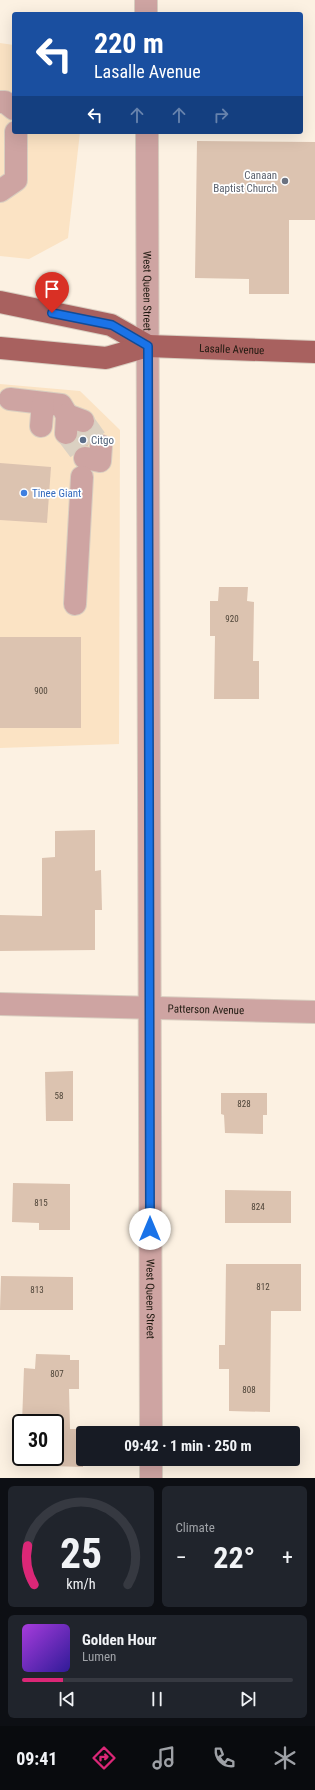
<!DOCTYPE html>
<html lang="en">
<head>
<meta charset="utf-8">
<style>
  body { margin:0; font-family:"Roboto Condensed",sans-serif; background:#20242c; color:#f1f3f6; height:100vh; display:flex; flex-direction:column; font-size:15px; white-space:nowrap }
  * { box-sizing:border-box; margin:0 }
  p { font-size:13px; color:#9ea1a6 }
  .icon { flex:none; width:22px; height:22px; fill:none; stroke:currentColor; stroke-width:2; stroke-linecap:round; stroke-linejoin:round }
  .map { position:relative; height:1478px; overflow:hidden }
  .details { display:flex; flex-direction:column; gap:8px; padding:8px; background:#0d0f14; flex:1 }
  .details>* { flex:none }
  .top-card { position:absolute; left:12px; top:12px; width:291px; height:122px; border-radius:4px; box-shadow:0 4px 16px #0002; background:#1a4fa0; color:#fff; overflow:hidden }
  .speed { position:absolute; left:12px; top:1414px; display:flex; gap:8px; font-size:20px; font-weight:700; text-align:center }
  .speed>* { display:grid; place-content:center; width:52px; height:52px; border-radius:50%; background:#171b24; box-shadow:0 4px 16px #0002; line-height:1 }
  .speed .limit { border:2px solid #111; border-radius:6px; background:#fff; color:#111 }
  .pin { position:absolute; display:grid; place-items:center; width:34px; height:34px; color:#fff; margin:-41px -17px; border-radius:50% 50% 50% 0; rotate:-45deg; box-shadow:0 0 4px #0007 }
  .pin .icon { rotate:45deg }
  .me { position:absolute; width:44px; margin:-22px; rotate:0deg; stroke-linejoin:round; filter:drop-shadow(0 0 3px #0008) }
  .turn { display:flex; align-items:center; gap:14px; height:84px; padding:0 16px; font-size:18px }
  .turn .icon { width:52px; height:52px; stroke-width:2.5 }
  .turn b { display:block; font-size:28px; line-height:34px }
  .lanes { display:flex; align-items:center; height:38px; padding:0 16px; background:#0003; justify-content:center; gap:20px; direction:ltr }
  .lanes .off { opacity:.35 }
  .big { font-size:30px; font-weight:700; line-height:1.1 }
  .details .widget { flex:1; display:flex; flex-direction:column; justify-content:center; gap:6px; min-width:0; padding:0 14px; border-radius:6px; background:#20242c }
  .details .dial { align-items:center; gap:0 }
  .dial svg { height:104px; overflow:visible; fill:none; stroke:#363941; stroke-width:7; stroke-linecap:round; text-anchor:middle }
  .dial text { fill:#f1f3f6; stroke:none }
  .song { display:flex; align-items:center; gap:12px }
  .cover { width:48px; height:48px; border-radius:6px; background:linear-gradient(135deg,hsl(280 70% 55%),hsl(250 70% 35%)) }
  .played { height:4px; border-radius:2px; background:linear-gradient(90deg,#db2777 15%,#363941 15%) }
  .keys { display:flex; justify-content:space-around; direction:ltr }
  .heat { display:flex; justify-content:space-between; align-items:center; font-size:22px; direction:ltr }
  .details .tiles { flex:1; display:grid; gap:8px; grid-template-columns:1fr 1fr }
  .widget:last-child { grid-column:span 2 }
  .trip { position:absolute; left:76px; top:1426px; width:224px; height:40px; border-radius:4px; background:#171b24; box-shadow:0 4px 16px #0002; font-weight:700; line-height:40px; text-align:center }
  .tab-bar { display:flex; height:64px; justify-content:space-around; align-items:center; background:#090b0e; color:#9ea1a6 }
  .tab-bar .icon { width:28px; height:28px }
  .tab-bar .current { color:#db2777 }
  .tab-bar b { font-size:18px; color:#f1f3f6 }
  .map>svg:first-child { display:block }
  .built { fill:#fbe3c4 }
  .building { fill:#dcc3b0 }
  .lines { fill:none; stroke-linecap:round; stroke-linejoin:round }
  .minor-tunnel { stroke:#dbd1c2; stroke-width:22; stroke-dasharray:22 11; stroke-linecap:butt }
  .minor-casing { stroke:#d9cec0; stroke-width:24 }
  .major-casing { stroke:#d9cec0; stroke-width:24 }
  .minor { stroke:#cea4a2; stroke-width:22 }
  .major { stroke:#a8615f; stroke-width:22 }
  .route-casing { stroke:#114b97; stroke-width:10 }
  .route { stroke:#1a73e8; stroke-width:7 }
  .worship-dot { fill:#6b7280; stroke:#fff; stroke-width:1.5 }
  .service-dot { fill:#5c6f8a; stroke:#fff; stroke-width:1.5 }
  .shop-dot { fill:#3f7fe0; stroke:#fff; stroke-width:1.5 }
  .labels { text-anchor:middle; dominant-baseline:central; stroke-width:3.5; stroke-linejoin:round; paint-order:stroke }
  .number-label { font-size:9px; fill:#4e4438 }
  .worship-label { font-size:11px; fill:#5b616d; stroke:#fff; text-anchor:end }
  .street-label { font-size:11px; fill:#1f1910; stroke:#fff }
  .service-label { font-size:11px; fill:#4e5e75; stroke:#fff; text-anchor:start }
  .shop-label { font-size:11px; fill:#366cbe; stroke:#fff; text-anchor:start }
</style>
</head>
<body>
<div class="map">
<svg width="315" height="1478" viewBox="0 0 315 1478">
  <rect width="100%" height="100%" fill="#fcf1e2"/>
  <g class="built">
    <path d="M0,43l14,2v87h66l-12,106 -39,21 -29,-3z"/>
    <path d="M0,384l80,7 40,39 -1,314 -119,4z"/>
  </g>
  <g class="building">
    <path d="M197,141l118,1v78h-26v74h-40v-15l-54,-1z"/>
    <path d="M93,428l5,6 -7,5 -3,7h-7l-7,7 -6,-8 8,-5 3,-7h6z"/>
    <path d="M0,463l51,4 -4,56 -47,-3z"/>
    <path d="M219,587h29l-1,14 7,1 -1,59h6v38h-45l1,-63h-5v-35h8z"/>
    <rect x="0" y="637" width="81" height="91"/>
    <path d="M95,830v41l6,-1 1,40h-7v40l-95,1v-36l42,1v-58l13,-1v-26z"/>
    <path d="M73,1071v50h-27l-1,-49z"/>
    <path d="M221,1093h46v22h-4v19l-38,-1 -1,-18 -3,-1z"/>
    <path d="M13,1183l57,1v46h-31v-7l-27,-1z"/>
    <path d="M225,1190l66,1v32h-66z"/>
    <path d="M226,1264h75v47h-30l-1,101 -41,-1v-42h-10v-24h6z"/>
    <path d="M1,1276l72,1v33h-73z"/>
    <path d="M36,1354l34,1v5h9v29h-10l1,40h13v38l-63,-2 1,-17v9h34v-34h-33l2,-55 11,1z"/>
  </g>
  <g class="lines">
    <g class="minor-tunnel">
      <path d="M83,421l18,25"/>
      <path d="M66,433l19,25"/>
    </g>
    <defs>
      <g id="minor">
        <path d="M146,0v14"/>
        <path d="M0,102h5l9,7"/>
        <path id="s1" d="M147,132l4,1301"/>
        <path d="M0,191l16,-11v-48"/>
        <path d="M10,399l51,6 6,10"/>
        <path d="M41,426l2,-23"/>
        <path d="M66,433l1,-18 16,6"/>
        <path d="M85,458l15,3 1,-15"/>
        <path d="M75,604l7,-127"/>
        <path id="s2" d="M0,1004l315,8"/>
        <path d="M151,1459v19"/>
      </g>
      <g id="major">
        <path d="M0,302l111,23 37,21"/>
        <path id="s3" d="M0,348l106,10 42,-12 167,6"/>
      </g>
    </defs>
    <use href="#minor" class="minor-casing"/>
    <use href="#major" class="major-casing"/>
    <use href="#minor" class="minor"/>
    <use href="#major" class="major"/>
  </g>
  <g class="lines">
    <defs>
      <path id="route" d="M52,313l60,12 36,21 2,883"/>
    </defs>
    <use href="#route" class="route-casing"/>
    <use href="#route" class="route"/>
  </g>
  <circle class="worship-dot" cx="285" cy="181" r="4"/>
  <circle class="service-dot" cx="83" cy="440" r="4"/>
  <circle class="shop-dot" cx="24" cy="493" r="4"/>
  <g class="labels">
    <g class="number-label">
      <text x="232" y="619">920</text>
      <text x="41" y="691">900</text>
      <text x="59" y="1096">58</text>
      <text x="244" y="1104">828</text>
      <text x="41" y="1203">815</text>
      <text x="258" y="1207">824</text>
      <text x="263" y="1287">812</text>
      <text x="37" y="1290">813</text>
      <text x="57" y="1374">807</text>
      <text x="249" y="1390">808</text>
    </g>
    <g class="worship-label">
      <text x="277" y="175">Canaan<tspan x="277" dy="13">Baptist Church</tspan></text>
    </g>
    <g class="street-label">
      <text stroke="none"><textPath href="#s1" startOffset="159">West Queen Street</textPath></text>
      <text stroke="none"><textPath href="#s3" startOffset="234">Lasalle Avenue</textPath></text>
      <text stroke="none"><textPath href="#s2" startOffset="206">Patterson Avenue</textPath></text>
      <text stroke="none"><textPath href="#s1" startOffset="1167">West Queen Street</textPath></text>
    </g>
    <g class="service-label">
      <text x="91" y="440">Citgo</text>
    </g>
    <g class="shop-label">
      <text x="32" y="493">Tinee Giant</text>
    </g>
  </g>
</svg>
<div class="speed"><div class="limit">30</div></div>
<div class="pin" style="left:52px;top:313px;background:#d93025"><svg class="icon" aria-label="arrive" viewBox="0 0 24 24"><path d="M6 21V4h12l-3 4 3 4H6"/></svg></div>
<svg class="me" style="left:150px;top:1229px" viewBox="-20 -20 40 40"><circle r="19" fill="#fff"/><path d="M0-13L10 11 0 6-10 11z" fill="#1a73e8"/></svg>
<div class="trip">09:42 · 1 min · 250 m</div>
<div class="top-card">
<div class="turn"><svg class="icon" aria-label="left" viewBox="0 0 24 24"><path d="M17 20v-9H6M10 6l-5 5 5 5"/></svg><div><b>220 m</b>Lasalle Avenue</div></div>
<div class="lanes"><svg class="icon" aria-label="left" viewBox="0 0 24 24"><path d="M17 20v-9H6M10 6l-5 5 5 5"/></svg><svg class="icon off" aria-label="ahead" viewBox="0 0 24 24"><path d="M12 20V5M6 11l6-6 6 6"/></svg><svg class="icon off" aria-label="ahead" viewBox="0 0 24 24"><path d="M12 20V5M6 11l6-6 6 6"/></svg><svg class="icon off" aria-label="right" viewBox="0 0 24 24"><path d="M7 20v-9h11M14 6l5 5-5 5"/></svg></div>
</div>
</div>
<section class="details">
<div class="tiles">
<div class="widget dial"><svg viewBox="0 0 100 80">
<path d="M14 69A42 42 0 1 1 86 69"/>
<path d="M14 69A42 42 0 0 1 9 39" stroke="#db2777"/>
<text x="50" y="56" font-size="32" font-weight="700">25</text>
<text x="50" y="72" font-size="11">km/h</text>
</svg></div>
<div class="widget"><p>Climate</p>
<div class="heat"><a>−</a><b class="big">22°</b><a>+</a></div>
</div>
<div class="widget">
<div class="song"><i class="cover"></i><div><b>Golden Hour</b><p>Lumen</p></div></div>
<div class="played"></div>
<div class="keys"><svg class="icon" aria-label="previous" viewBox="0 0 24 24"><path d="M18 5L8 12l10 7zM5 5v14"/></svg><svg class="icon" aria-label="pause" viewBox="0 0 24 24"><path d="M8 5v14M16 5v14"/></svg><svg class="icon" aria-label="next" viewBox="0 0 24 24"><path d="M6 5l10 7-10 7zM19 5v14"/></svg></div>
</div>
</div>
</section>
<nav class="tab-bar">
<b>09:41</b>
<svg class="icon current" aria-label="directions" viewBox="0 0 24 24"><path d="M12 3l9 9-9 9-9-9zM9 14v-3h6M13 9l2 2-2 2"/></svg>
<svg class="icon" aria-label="music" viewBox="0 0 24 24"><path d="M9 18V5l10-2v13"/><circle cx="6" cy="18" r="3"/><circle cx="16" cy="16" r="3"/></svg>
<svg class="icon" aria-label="phone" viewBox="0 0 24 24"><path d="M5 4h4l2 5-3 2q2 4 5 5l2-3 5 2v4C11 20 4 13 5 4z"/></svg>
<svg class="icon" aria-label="climate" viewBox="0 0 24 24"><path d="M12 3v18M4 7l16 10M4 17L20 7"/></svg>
</nav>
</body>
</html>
